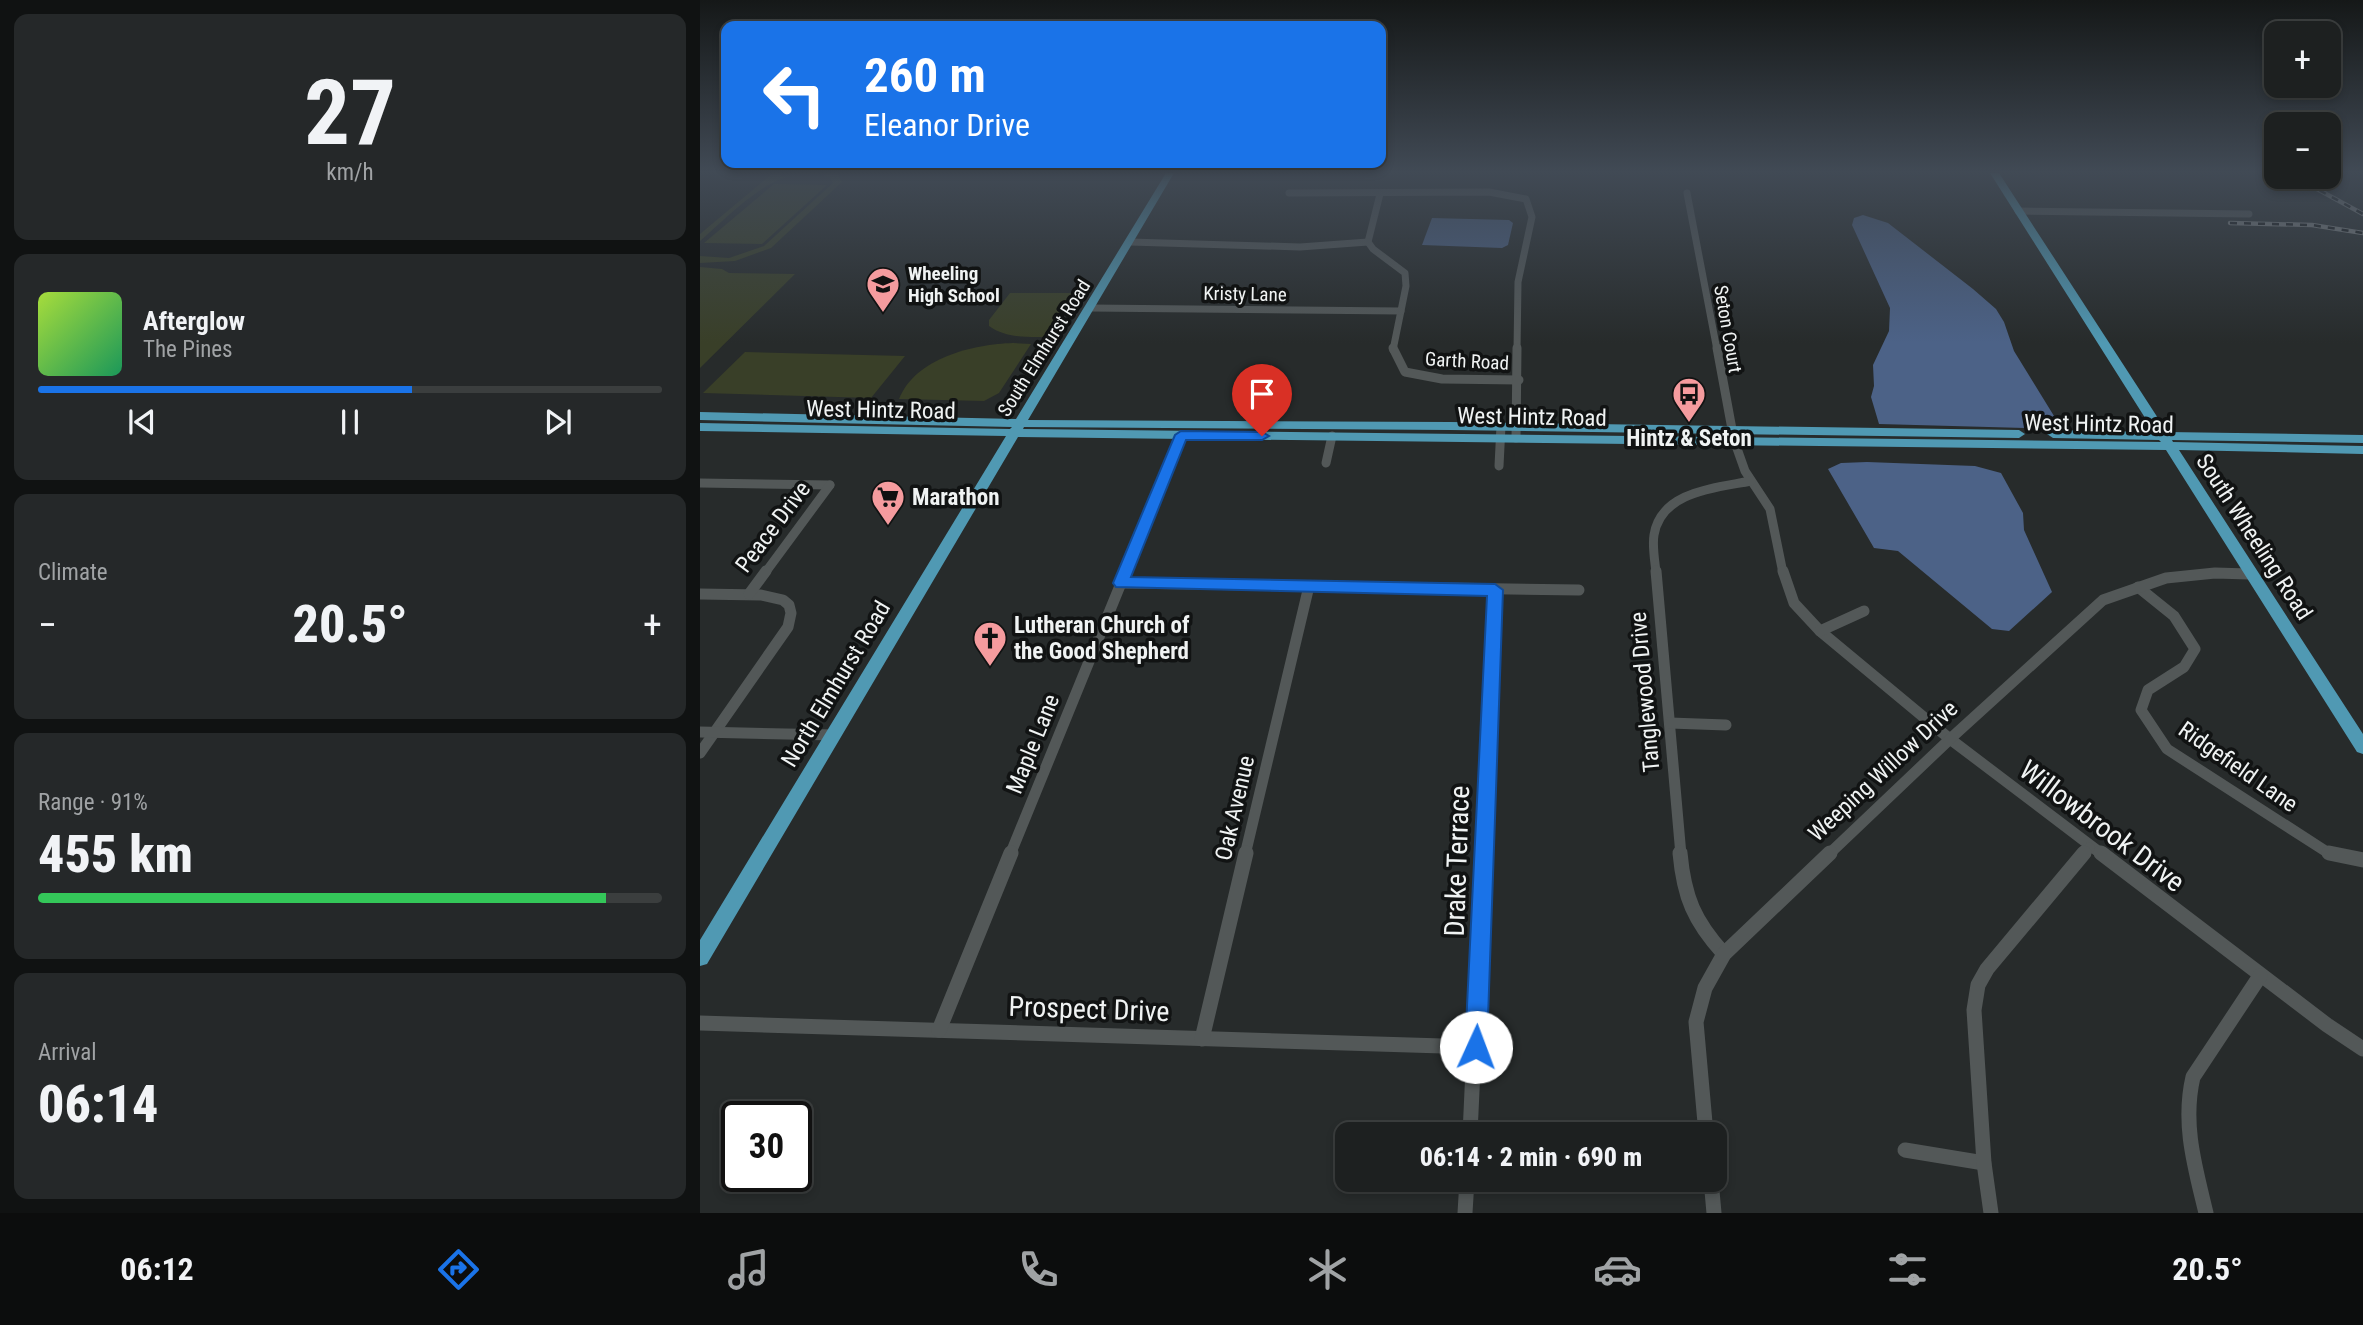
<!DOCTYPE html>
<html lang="en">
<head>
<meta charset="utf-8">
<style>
  body { margin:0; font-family:"Roboto Condensed",sans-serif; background:#252829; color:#f1f3f6; height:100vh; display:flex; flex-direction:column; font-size:26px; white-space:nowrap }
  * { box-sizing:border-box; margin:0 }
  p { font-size:23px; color:#a0a3a5 }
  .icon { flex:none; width:38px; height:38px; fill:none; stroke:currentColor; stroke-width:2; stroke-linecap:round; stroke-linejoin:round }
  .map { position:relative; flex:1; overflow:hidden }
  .details { display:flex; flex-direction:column; gap:14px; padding:14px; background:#101212; width:700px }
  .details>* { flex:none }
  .hud { position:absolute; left:21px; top:21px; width:665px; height:147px; border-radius:14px; box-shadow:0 4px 10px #0003,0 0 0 2px #3b3e3e; background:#1a73e8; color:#fff; overflow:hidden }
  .fabs { position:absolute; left:1564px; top:21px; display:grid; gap:14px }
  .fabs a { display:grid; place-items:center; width:77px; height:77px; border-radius:14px; background:#1d2020; box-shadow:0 4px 10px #0003,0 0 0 2px #3b3e3e; font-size:35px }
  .speed { position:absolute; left:21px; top:1101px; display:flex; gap:14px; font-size:35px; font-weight:700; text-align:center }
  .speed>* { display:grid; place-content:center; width:91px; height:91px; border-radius:50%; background:#1d2020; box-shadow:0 4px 10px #0003,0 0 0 2px #3b3e3e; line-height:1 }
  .speed .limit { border:4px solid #111; border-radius:10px; background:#fff; color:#111 }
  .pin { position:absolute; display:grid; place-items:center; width:60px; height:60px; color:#fff; margin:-72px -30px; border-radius:50% 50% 50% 0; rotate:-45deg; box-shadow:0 0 7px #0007 }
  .pin .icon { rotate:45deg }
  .me { position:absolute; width:77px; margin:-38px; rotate:2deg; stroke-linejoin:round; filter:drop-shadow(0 0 5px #0008) }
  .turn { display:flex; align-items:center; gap:24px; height:147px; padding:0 28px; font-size:32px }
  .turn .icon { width:91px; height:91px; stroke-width:2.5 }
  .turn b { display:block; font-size:49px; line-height:60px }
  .big { font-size:52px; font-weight:800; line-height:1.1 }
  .details .tile { flex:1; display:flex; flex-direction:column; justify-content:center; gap:10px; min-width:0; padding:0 24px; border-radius:14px; background:#252829 }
  .details .dial { align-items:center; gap:0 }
  .dial b { font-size:91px; line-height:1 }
  .song { display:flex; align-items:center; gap:21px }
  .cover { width:84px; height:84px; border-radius:10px; background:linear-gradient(135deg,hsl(80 70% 55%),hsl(150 70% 35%)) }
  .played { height:7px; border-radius:4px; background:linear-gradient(90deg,#1a73e8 60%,#3b3e3e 60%) }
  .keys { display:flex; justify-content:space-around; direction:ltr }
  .heat { display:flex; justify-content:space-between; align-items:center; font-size:38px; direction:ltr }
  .charge { height:10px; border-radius:5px; background:linear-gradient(90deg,#34c759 91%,#3b3e3e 0) }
  .trip { position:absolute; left:635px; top:1122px; width:392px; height:70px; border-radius:14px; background:#1d2020; box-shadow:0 4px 10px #0003,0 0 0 2px #3b3e3e; font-weight:800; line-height:70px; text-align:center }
  .menu { display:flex; height:112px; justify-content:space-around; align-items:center; background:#0c0d0d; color:#a0a3a5 }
  .menu .icon { width:49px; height:49px }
  .menu .on { color:#1a73e8 }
  .menu b { font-size:32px; color:#f1f3f6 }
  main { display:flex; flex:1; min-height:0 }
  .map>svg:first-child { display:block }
  .green { fill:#393f28 }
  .water { fill:#4c6287 }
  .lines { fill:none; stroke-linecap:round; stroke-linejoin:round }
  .minor-far3 { stroke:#535858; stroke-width:7 }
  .minor-far2 { stroke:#535858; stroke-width:9 }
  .minor-far1 { stroke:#535858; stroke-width:11 }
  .minor { stroke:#535858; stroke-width:15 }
  .major { fill:#5099b3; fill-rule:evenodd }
  .rail-casing { stroke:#878a8a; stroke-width:4.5 }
  .rail { stroke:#111313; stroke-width:2.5; stroke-dasharray:7; stroke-linecap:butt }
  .route { fill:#1a73e8; stroke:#114b97; stroke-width:2 }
  .labels { text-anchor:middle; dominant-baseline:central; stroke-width:7; stroke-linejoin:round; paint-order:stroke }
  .far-poi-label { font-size:19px; font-weight:bold; fill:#f0f3f3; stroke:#111313; text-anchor:start }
  .far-street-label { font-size:19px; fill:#f0f3f3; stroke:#111313 }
  .street-label { font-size:23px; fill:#f0f3f3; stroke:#111313 }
  .poi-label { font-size:23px; font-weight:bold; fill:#f0f3f3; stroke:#111313; text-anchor:start }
  .near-street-label { font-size:28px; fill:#f0f3f3; stroke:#111313 }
</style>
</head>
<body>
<main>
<section class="details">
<div class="tile dial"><b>27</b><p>km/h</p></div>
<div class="tile">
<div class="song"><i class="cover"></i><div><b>Afterglow</b><p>The Pines</p></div></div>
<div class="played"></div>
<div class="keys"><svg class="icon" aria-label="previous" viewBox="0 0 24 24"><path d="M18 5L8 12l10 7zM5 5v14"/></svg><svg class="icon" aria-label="pause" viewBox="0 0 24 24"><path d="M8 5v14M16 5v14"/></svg><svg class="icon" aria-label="next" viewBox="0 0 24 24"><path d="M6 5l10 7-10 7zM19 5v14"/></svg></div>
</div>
<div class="tile"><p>Climate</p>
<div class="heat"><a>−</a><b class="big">20.5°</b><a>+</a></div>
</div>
<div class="tile"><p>Range · 91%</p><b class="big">455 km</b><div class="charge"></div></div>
<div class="tile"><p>Arrival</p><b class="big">06:14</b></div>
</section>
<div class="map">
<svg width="1663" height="1213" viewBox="0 0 1663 1213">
  <rect width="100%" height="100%" fill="#272b2b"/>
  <g class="green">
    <path d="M73,173h9l-2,3 57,-3 5,9 -71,66 -36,13 -35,2v-7l29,2 35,-12 69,-63 -4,-6c-49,-19 -96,36 -129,64v-7z"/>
    <path d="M74,184l53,1 -65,59 -58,-1z"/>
    <path d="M0,267l22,2 7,4 66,1 -95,94z"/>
    <path d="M310,293h60l2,2 -26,42c-21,0 -40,1 -57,-11v-6z"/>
    <path d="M313,343l18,1 -32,49 -15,8 -85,-2c16,-41 75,-55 114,-56z"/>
    <path d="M45,352l160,4 -34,42 -168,-5z"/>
  </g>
  <g class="water">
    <path d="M1163,215l25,8 85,66 23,20 8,13 10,29 48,78 -183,-5 -8,-27 3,-11 -1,-21 16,-34 1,-23 -38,-83 2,-7z"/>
    <path d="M732,218l77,2 4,3 -5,22 -6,3 -80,-3z"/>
    <path d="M1167,462l108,4 26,7 22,40 1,17 28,62 -43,39 -17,-2 -94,-78 -24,-3 -46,-79 13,-6z"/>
  </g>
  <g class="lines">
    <g class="minor-far3">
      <path d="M589,193l200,-1 37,7 6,18 -14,65 -1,68"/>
      <path d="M987,193l30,157"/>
      <path d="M680,194l-12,48 5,7 32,24 1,13 -13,64"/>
      <path d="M1318,211l231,3"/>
      <path d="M430,242l170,5 68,-5"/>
      <path d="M390,308l311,3"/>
    </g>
    <g class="minor-far2">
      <path d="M693,348l12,24 37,7 77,1"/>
      <path d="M1017,348l17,92 11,31 25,38 13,64"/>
      <path d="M816,438l1,-90"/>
      <path d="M626,463l6,-27"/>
      <path d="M799,466l2,-40"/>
      <path d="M0,483l130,2"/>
      <path d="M65,573l65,-88"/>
      <path d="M425,573l56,-138"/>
      <path d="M956,573c-1,-12 -4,-27 -2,-38 7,-44 62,-47 97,-54"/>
    </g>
    <g class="minor-far1">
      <path d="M956,571l25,284"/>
      <path d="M1083,571l11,32 26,28 130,108 153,116"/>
      <path d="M421,583l458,7"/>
      <path d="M1438,587l36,29 21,33 -11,18 -36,23 -7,20 26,39 163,105 7,1"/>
      <path d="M0,594l61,1 22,5 6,5 2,8 -3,14 -88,126"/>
      <path d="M49,594l17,-23"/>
      <path d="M1120,631l44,-20"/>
      <path d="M970,723l56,2"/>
      <path d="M0,732l135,3"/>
      <path d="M310,855l116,-284"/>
      <path d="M545,855l64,-269"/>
      <path d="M783,855l12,-265"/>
      <path d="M1128,855l122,-116 153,-139 63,-22 49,-5 34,1"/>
      <path d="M1383,855l6,-7"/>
    </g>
    <g class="minor">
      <path d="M980,853c4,44 14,68 44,101"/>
      <path d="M1401,853l226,172 36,24"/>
      <path d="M1629,853l34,7"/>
      <path d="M0,1023l776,24"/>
      <path d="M239,1030l72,-177"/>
      <path d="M502,1039l44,-186"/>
      <path d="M770,1134l13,-281"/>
      <path d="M1006,1134l-10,-112 9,-34 19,-34 106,-101"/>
      <path d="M1205,1150l79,13"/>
      <path d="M1011,1180l3,33"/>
      <path d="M765,1213l2,-33"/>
      <path d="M1291,1213l-7,-50 -10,-153 4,-25 9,-16 97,-116"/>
      <path d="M1506,1213c-11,-46 -24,-89 -13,-136l67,-101"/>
    </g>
    <path class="major" d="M466,173h8l-146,247 422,2 569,8 6,4 -6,4 -569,-8 -426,-3 -1,2 1138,13 -2,-2 -106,-2 -6,-4 6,-4 101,2 -164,-259h9l168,259 196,3v8l-191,-3 1,2 190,4v8l-184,-4 184,284v20l-6,-2 -191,-302 -1148,-13 -311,527 -7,2v-26l306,-504 -306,-5v-8l310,6 2,-2 -312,-7v-8l316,7z"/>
    <defs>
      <g id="rail">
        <path d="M1595,177l68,37"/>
        <path d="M1530,223l82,2 51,8"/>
      </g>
    </defs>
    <use href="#rail" class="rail-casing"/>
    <use href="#rail" class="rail"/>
  </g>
  <linearGradient id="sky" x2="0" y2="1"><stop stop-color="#151818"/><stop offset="0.5" stop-color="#414a55"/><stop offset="1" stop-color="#414a55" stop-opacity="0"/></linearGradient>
  <rect width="1663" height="343" fill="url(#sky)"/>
  <path class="route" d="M481,431l81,1 7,4 -7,4h-76l-55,137 364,7 8,6 -16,457 -3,8 -8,4 -8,-4 -3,-8 22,-451 -371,-9 -3,-4 62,-148z"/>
  <defs>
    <symbol id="school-pin" viewBox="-11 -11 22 30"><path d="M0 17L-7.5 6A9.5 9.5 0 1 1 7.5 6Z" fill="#f59b9e" stroke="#111313"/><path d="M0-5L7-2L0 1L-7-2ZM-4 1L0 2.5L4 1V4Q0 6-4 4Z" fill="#111"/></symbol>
    <symbol id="bus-pin" viewBox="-11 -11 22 30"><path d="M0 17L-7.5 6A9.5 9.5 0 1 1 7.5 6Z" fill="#f59b9e" stroke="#111313"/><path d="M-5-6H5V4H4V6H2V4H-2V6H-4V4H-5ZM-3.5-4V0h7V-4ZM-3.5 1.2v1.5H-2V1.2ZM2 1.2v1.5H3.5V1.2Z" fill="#111"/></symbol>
    <symbol id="supermarket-pin" viewBox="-11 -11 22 30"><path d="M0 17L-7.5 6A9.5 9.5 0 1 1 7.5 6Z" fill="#f59b9e" stroke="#111313"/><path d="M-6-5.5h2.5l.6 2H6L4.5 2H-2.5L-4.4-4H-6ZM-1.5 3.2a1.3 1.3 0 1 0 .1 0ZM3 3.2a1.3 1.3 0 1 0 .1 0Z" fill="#111"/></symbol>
    <symbol id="church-pin" viewBox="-11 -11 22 30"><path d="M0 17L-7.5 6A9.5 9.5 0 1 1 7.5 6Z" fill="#f59b9e" stroke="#111313"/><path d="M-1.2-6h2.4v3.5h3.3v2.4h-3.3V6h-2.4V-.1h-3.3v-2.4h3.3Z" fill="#111"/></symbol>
  </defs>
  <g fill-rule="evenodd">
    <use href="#school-pin" x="164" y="265" width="38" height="52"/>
    <use href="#bus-pin" x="970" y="375" width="38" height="52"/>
    <use href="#supermarket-pin" x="169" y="478" width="38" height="52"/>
    <use href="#church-pin" x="271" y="619" width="38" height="52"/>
  </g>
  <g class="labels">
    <g class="far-poi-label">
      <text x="208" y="273">Wheeling<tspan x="208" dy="22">High School</tspan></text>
    </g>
    <g class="far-street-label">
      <text transform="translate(545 294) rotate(1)">Kristy Lane</text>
      <text transform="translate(1028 329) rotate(80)">Seton Court</text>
      <text transform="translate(344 348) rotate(-58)">South Elmhurst Road</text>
      <text transform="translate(767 361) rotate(3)">Garth Road</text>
    </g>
    <g class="street-label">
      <text transform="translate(181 410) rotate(1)">West Hintz Road</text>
      <text transform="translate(832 417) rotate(1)">West Hintz Road</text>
      <text transform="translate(1399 424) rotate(1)">West Hintz Road</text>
      <text transform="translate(73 527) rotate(-53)">Peace Drive</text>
      <text transform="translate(1554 537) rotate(57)">South Wheeling Road</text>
      <text transform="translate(136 684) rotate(-59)">North Elmhurst Road</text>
      <text transform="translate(945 692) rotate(-95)">Tanglewood Drive</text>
      <text transform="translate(333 744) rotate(-68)">Maple Lane</text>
      <text transform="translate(1538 767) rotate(35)">Ridgefield Lane</text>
      <text transform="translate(1183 771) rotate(-43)">Weeping Willow Drive</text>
      <text transform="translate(535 808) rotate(-77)">Oak Avenue</text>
    </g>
    <g class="poi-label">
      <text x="989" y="438" text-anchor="middle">Hintz &amp; Seton</text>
      <text x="212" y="497">Marathon</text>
      <text x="314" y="625">Lutheran Church of<tspan x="314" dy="26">the Good Shepherd</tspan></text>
    </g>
    <g class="near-street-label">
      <text transform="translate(1402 826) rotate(37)">Willowbrook Drive</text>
      <text transform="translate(757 861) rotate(-88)">Drake Terrace</text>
      <text transform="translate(389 1009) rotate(2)">Prospect Drive</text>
    </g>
  </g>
</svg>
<div class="fabs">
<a>+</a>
<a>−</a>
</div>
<div class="speed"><div class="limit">30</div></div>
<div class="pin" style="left:562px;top:436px;background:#d93025"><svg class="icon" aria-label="arrive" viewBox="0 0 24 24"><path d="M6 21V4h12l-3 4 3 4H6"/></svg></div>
<svg class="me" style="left:776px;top:1047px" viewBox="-20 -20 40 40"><circle r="19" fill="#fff"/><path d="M0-13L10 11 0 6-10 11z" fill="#1a73e8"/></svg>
<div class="trip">06:14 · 2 min · 690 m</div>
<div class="hud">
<div class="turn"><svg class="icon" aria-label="left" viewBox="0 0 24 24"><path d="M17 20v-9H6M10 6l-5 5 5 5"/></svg><div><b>260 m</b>Eleanor Drive</div></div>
</div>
</div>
</main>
<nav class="menu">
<b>06:12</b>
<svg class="icon on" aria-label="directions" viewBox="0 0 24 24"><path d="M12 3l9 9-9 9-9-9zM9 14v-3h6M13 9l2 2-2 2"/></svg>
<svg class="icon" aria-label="music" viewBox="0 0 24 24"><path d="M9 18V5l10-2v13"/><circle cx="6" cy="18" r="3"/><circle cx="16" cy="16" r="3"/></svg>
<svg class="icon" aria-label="phone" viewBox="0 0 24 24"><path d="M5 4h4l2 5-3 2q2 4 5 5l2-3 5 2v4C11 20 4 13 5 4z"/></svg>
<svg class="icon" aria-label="climate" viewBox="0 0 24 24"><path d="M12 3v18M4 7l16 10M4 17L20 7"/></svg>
<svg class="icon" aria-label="car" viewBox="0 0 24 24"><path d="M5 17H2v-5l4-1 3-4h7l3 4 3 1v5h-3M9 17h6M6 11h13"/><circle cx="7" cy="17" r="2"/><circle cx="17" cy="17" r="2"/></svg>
<svg class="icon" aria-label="filters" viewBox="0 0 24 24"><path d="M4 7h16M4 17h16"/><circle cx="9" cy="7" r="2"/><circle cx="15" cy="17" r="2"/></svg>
<b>20.5°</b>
</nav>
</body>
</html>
